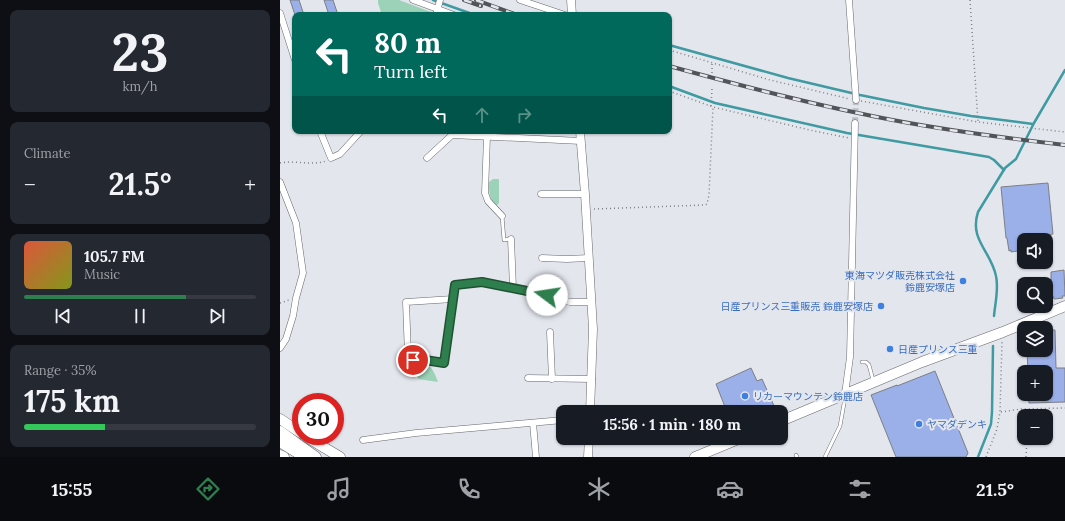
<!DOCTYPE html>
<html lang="en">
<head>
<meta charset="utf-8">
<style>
  body { margin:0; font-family:Lora,"Noto Sans JP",serif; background:#242831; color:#f1f3f6; height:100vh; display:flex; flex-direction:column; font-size:15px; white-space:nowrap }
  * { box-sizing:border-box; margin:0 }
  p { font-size:13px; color:#9ea1a6 }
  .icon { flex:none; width:22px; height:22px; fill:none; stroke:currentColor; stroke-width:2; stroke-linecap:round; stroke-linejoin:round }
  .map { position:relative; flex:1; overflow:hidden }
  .side { display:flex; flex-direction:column; gap:10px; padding:10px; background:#0d0f14; width:280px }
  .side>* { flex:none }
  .hud { position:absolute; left:12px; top:12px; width:380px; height:122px; border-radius:8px; box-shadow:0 1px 3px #0004; background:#00695c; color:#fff; overflow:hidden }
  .buttons { position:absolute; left:737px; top:233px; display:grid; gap:8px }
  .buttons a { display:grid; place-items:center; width:36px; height:36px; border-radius:8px; background:#171b24; box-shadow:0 1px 3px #0004; font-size:20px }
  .speed { position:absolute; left:12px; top:393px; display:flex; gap:8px; font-size:20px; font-weight:700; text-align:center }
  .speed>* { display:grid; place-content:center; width:52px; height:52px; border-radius:50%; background:#171b24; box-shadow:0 1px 3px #0004; line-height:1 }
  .speed .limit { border:6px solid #d22; background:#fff; color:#111 }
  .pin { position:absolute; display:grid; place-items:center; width:34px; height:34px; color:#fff; margin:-17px; border:2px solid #fff; border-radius:50%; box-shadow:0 1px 4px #0007 }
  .me { position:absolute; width:44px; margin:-22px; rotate:284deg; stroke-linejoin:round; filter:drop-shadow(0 0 3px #0008) }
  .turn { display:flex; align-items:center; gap:14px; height:84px; padding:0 16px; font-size:18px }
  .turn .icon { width:52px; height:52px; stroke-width:2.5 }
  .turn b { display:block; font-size:28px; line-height:34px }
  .lanes { display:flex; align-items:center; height:38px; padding:0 16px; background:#0003; justify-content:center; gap:20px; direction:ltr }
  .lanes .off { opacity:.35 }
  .big { font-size:30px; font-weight:800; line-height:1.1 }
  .side .widget { flex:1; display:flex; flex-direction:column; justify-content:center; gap:6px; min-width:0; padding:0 14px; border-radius:8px; background:#242831 }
  .side .dial { align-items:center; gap:0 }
  .dial b { font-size:52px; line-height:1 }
  .song { display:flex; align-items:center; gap:12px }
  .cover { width:48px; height:48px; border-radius:6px; background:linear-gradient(135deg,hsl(10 70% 55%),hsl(70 70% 35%)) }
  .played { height:4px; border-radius:2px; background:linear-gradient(90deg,#2f7e4d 70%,#363941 70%) }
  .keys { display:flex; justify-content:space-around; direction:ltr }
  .heat { display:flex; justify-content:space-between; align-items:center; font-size:22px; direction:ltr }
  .charge { height:6px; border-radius:3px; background:linear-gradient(90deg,#34c759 35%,#363941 0) }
  .trip { position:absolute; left:276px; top:405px; width:232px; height:40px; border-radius:8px; background:#171b24; box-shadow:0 1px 3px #0004; font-weight:800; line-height:40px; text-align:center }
  .dock { display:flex; height:64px; justify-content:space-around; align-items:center; background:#090b0e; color:#9ea1a6 }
  .dock .icon { width:28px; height:28px }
  .dock .on { color:#2f7e4d }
  .dock b { font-size:18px; color:#f1f3f6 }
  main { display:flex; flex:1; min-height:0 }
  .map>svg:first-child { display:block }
  .green { fill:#9cd3b8 }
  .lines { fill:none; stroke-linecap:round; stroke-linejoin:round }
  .stream { stroke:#3f9aa2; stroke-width:2.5 }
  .building { fill:#9bafe8; stroke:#7d7f85 }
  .minor-tunnel { stroke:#bec0c6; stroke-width:6; stroke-dasharray:6 3; stroke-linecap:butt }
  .service-casing { stroke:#65676d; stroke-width:4 }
  .minor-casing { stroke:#65676d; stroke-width:7 }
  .tertiary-casing { stroke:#65676d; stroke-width:9 }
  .primary-casing { stroke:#65676d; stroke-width:11 }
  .trunk-casing { stroke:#65676d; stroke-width:11 }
  .path { stroke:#7f8186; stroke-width:1.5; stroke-dasharray:1 3; stroke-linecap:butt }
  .service { stroke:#fff; stroke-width:3 }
  .minor { stroke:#fff; stroke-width:6 }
  .tertiary { stroke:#fff; stroke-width:8 }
  .primary { stroke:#fff; stroke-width:10 }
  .trunk { stroke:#fff; stroke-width:10 }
  .rail-casing { stroke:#525457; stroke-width:4 }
  .rail { stroke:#e3e6ed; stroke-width:2.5; stroke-dasharray:8; stroke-linecap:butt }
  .route-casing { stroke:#1f5232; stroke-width:10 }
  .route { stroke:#2f7e4d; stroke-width:7 }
  .shop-dot { fill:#3f7fe0; stroke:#e3e6ed; stroke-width:1.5 }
  .labels { text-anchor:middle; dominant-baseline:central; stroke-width:4; stroke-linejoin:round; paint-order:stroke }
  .shop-label { font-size:10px; fill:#366cbe; stroke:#e3e6ed; text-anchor:start }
</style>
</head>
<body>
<main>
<section class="side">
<div class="widget dial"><b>23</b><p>km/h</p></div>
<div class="widget"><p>Climate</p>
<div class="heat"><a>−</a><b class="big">21.5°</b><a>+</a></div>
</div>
<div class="widget">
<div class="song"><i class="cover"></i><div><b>105.7 FM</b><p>Music</p></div></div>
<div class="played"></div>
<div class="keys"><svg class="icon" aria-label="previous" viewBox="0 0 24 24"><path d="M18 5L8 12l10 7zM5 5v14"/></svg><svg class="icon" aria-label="pause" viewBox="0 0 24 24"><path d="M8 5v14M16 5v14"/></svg><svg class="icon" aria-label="next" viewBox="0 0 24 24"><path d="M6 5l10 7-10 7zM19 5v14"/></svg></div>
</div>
<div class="widget"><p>Range · 35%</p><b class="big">175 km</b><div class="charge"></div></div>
</section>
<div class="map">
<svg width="785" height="457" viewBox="0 0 785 457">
  <rect width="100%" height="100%" fill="#e3e6ed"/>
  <g class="green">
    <path d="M98,0h21l32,12 1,3h-50l-4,-12z"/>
    <path d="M213,179h6v24l-3,3c-7,-8 -7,-14 -7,-24z"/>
    <path d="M143,363c9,2 12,11 15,19l-20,-3 -1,-13h6z"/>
  </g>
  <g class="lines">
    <g class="stream">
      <path d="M153,0l42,15"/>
      <path d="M389,45l119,33 72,17 64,13 47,8 62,8"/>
      <path d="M389,86l46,17 132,30 142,24 5,3 10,10"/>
      <path d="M714,316c1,-12 5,-28 2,-40 -5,-25 -27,-36 -18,-64l27,-44 11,-9 18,-36 31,-53"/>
      <path d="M698,457l13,-33 1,-12 1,-66"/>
    </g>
  </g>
  <g class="building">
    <path d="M10,0h9l5,15h-9z"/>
    <path d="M44,0h9l5,15h-9z"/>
    <path d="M768,183l5,51 -5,1 -1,5h-23v10l-13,2v-2l-2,1 -2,-13h-1l-5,-51z"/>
    <path d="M784,270l1,26h-3l1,2 -9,1 -1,-3h-3l-2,-12h3v-12z"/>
    <path d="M766,330h9l1,38h9v34l-36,1 -1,-9h18v-22h-18l-1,-22h19z"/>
    <path d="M471,368l6,13 5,-2 13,29 -9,4h-39l-11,-28z"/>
    <path d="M655,371l33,82 -2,4h-70l-25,-62 26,-10v1z"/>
  </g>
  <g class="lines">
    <path class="minor-tunnel" d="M575,123l1,-23"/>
    <defs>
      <g id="service">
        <path d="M222,216l2,24 6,-1"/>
        <path d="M582,362h4l3,3 4,15"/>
        <path d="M516,455l1,2"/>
        <path d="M545,457l15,-31 5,-28"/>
      </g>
      <g id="minor">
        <path d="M133,0l41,15"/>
        <path d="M240,0l45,15"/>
        <path d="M569,0l7,100"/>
        <path d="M0,13l15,47"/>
        <path d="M156,15l4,-15"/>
        <path d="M40,131l11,27 9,-4 21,-23"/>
        <path d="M207,136l-2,57 3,8 14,15"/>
        <path d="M147,158l25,-23 129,6"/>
        <path d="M0,182l16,41 7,50 -7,25 -3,18 -7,23 -6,9"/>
        <path d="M261,194h44"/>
        <path d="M231,239l2,49"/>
        <path d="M262,258l25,1 22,-1"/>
        <path d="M173,299l-47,3 2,53 5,5h12l19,3 11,-78 27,-2 53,9 35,10h22"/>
        <path d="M270,332l2,47"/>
        <path d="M248,378l64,1"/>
        <path d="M565,394l5,-37 5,-234"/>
        <path d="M253,423l3,34"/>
        <path d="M83,440l53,-7 147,-13"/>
      </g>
      <g id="tertiary">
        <path d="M291,0l1,15"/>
        <path d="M300,131l5,63 8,135 -3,83"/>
        <path d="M308,457l1,-19"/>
      </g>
      <g id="primary">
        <path d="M501,421l141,-59 81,-30 62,-26"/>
        <path d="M415,457l46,-19"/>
      </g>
      <g id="trunk">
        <path d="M0,419l21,14"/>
        <path d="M0,431l36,26"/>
        <path d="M25,436l35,21"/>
        <path d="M0,442l24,15"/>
        <path d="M0,455l4,2"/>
      </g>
    </defs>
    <use href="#service" class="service-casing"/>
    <use href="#minor" class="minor-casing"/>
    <use href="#tertiary" class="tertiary-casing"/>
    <use href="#primary" class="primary-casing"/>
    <use href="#trunk" class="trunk-casing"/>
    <g class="path">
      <path d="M690,0l8,122"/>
      <path d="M389,50l101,30 80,19"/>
      <path d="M432,73v-10"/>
      <path d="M389,91l44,16 101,24 35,7"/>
      <path d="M581,101l117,21 87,10"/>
      <path d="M431,106l1,-17"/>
      <path d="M0,163c15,-3 31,3 46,-2"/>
      <path d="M314,209l111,-4 2,-1 2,-9 4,-88"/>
      <path d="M0,303l9,-3"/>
      <path d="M721,412l20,-3 44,-1"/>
      <path d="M749,416v-7"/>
      <path d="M706,457l11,-28 3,-17 2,-70"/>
      <path d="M746,457l1,-19"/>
    </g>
    <use href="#service" class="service"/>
    <use href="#minor" class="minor"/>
    <use href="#tertiary" class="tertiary"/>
    <use href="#primary" class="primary"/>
    <use href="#trunk" class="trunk"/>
    <defs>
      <g id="rail">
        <path d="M184,0l17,6"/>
        <path d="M196,0l41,15"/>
        <path d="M389,66c62,17 125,34 189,47 68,15 138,24 207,32"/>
      </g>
    </defs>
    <use href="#rail" class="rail-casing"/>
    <use href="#rail" class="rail"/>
  </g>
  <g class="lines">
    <defs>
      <path id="route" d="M133,360h12l19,3 11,-78 27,-3 65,13"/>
    </defs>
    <use href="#route" class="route-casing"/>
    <use href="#route" class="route"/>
  </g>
  <g class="shop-dot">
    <circle cx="683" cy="281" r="4"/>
    <circle cx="601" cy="306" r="4"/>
    <circle cx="610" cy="349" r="4"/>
    <circle cx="465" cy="396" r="4"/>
    <circle cx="639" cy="424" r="4"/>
  </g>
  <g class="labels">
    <g class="shop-label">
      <text x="675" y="275" text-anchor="end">東海マツダ販売株式会社<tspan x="675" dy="12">鈴鹿安塚店</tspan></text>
      <text x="593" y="306" text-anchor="end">日産プリンス三重販売 鈴鹿安塚店</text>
      <text x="618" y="349">日産プリンス三重</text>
      <text x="473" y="396">リカーマウンテン鈴鹿店</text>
      <text x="647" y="424">ヤマダデンキ</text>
    </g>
  </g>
</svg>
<div class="buttons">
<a><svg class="icon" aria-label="sound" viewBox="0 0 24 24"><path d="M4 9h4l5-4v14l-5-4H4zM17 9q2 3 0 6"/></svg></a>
<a><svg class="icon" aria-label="search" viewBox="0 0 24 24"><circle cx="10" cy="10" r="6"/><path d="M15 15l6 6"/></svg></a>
<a><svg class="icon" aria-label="layers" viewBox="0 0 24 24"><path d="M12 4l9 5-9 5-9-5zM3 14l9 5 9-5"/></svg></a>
<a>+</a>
<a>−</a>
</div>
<div class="speed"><div class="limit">30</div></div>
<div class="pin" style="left:133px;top:360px;background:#d93025"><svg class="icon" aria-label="arrive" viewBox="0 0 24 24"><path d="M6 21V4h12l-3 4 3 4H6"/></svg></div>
<svg class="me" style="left:267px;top:295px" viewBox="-20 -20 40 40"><circle r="19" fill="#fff"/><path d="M0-13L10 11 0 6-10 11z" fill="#2f7e4d"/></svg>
<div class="trip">15:56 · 1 min · 180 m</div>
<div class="hud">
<div class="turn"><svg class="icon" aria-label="left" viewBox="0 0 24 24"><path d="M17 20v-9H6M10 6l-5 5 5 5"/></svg><div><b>80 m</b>Turn left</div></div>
<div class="lanes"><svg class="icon" aria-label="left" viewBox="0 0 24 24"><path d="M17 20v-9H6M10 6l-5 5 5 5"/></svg><svg class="icon off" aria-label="ahead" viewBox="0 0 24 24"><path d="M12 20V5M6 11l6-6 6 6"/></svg><svg class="icon off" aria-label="right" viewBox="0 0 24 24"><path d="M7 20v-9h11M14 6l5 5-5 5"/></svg></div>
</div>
</div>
</main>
<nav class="dock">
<b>15:55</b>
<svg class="icon on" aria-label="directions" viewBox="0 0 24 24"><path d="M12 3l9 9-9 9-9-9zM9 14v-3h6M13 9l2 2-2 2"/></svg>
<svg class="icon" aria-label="music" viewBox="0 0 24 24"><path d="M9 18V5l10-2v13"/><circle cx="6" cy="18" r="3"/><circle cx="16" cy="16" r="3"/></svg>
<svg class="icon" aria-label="phone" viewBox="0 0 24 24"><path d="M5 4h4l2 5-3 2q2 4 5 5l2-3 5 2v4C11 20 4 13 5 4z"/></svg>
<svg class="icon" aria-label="climate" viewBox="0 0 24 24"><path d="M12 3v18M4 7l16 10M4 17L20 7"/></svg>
<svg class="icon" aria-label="car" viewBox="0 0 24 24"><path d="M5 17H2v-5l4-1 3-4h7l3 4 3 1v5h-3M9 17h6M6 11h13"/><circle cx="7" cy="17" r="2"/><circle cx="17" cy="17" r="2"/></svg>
<svg class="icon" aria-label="filters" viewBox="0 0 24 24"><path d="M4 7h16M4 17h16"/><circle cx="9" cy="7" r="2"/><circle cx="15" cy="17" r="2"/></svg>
<b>21.5°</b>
</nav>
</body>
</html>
